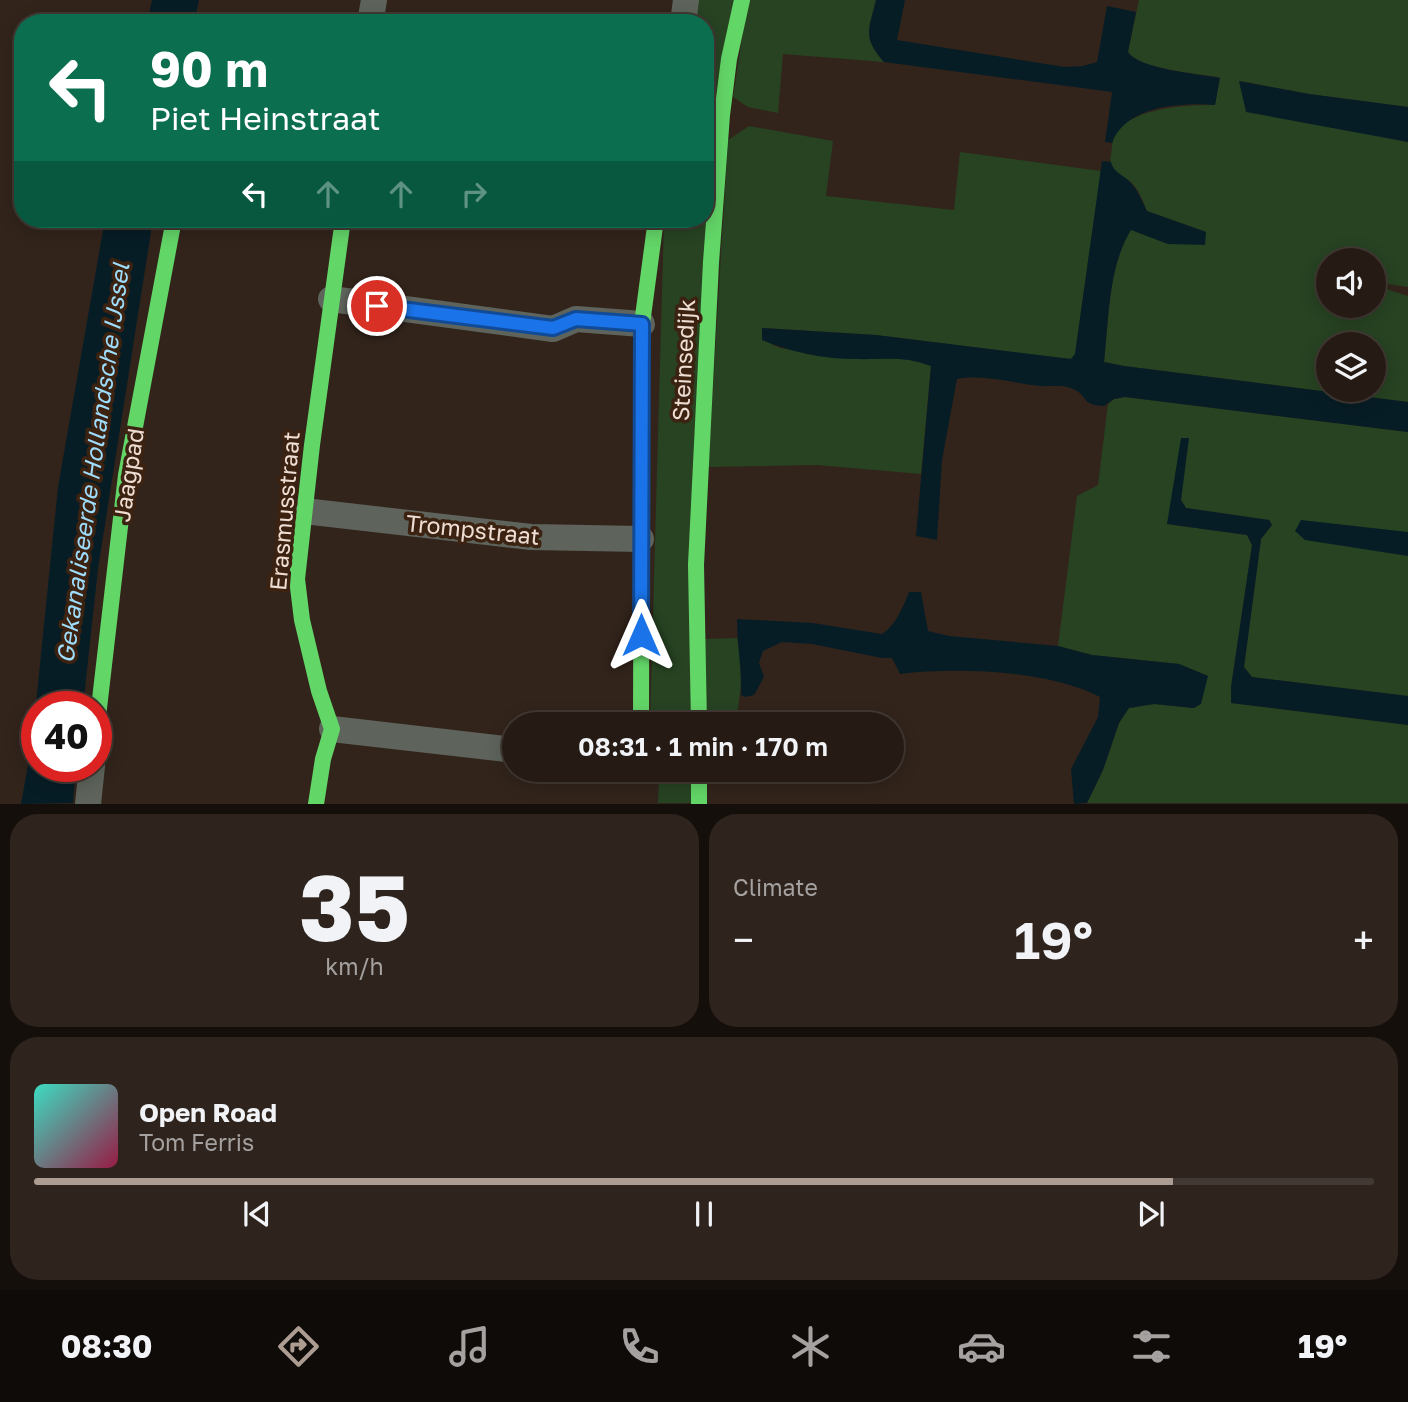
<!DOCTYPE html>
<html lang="en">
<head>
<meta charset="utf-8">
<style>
  body { margin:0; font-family:"Golos Text",sans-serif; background:#2e241d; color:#f1f3f6; height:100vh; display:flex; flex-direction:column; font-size:26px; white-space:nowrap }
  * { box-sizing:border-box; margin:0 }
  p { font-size:23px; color:#a4a1a0 }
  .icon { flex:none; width:38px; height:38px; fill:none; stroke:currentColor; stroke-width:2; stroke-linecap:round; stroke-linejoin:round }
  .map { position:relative; height:804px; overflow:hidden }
  .panel { display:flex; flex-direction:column; gap:10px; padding:10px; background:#150f0b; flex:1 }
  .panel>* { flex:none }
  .banner { position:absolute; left:14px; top:14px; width:700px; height:214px; border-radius:28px; box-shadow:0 4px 18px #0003,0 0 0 2px #423934; background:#0b6e4f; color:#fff; overflow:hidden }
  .buttons { position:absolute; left:1316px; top:248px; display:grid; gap:14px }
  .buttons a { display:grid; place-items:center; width:70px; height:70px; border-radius:50%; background:#261b14; box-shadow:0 4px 18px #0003,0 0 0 2px #423934; font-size:35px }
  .speed { position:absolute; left:21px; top:691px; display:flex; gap:14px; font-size:35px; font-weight:700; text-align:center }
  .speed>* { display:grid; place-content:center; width:91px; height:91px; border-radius:50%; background:#261b14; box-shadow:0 4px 18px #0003,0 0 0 2px #423934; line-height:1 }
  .speed .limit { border:10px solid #d22; background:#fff; color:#111 }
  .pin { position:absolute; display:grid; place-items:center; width:60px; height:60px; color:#fff; margin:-30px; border:4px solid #fff; border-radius:50%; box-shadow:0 2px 7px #0007 }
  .me { position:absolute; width:77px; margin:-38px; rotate:0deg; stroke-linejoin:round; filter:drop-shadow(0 0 5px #0008) }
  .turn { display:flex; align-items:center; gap:24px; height:147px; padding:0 21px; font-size:32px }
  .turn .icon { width:91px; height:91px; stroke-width:2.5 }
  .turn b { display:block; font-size:49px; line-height:60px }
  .lanes { display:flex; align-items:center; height:66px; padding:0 21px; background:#0003; justify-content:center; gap:35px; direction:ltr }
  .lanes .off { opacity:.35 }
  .big { font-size:52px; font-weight:600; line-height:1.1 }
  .panel .tile { flex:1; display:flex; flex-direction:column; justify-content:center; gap:10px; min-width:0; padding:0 24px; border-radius:28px; background:#2e241d }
  .panel .dial { align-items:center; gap:0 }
  .dial b { font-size:91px; line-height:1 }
  .song { display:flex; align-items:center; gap:21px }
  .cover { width:84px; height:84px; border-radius:10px; background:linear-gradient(135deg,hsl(170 70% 55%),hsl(340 70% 35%)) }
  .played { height:7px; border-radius:4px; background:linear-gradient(90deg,#ac9c92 85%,#423934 85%) }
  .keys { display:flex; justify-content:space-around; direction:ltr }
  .heat { display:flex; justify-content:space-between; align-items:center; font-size:38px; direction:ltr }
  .panel .tiles { flex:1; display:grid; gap:10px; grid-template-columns:1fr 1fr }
  .tile:last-child { grid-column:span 2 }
  .trip { position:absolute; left:502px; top:712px; width:402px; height:70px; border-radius:35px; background:#261b14; box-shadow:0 4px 18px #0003,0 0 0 2px #423934; font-weight:600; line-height:70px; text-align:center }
  .dock { display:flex; height:112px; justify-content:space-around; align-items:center; background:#0f0b08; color:#a4a1a0 }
  .dock .icon { width:49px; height:49px }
  .dock .selected { color:#ac9c92 }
  .dock b { font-size:32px; color:#f1f3f6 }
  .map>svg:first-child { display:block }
  .green { fill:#274322; fill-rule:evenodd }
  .water { fill:#071d26 }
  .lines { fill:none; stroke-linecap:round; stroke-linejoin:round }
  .street { stroke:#5e645c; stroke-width:26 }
  .fast { stroke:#63d668; stroke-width:16 }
  .route-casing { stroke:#114b97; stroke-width:18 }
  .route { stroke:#1a73e8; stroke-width:12 }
  .labels { text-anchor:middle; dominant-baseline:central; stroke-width:7; stroke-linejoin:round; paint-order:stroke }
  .street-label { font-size:23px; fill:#eeddd2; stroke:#3c2211 }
  .water-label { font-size:24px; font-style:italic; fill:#9fddfc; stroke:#3c2211 }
</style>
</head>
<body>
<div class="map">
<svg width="1408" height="804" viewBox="0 0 1408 804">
  <rect width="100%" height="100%" fill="#32241b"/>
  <g class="green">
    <path d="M692,0h44l-45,724h-41l14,-505h41v-196h-16z"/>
    <path d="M748,0h128c-7,30 -14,37 8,62l-101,-8 -5,59 -30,-6 -15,-10z"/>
    <path d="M1139,0h269v107l-99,-13 -69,-13 139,54 29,7v145l-34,-5v-21h-46v45h46v-21l34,11v106l-284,-36 -20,-4c5,-44 4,-95 27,-133l37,15 38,-12 -59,-21c-4,-10 -8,-21 -16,-29 -5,-4 -14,-7 -18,-13 -4,-5 -2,-15 -1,-21 2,-41 74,-43 103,-43l4,-28c-20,-3 -80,-8 -91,-25zM1328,345h46v45h-46z"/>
    <path d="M749,126l84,15 -7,55 128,14 6,-58 141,19 -26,183 -4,5 -20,-2 -175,-22 -114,-7 1,12 17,8 29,5 43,6 56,-1 23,8 -10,108 -104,-9 -109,2 20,-327z"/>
    <path d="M1125,397l283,35v264l-156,-19 -8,-10 17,-128 11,-14 -3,-5 -83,-12 -5,-8 7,-62 -21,86 80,11 5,10 -21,142v16l177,22v78h-321l16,-33 16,-47 10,-15 25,-4 40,4 14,-32 -29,-12 -87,-9 -34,-9 19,-150 21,-11 10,-81 6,-5z"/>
    <path d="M737,638c7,30 4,57 -2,86h-30l-2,-85z"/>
    <path d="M654,770h38v33h-34l1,-28z"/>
  </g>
  <g class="water">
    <path d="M152,0h47l-5,23h-47z"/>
    <path d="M876,0h29l-8,40 168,27 18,-1 14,-4 10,-56 29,6 -8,40c10,17 71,22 92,26l-5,27c-34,-3 -90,1 -103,38l-7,-1 7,-50 -228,-30c-22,-25 -15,-32 -8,-62z"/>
    <path d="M1239,81l70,13 99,13v35l-162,-30z"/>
    <path d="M1102,161l9,1c3,11 11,12 19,20 8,8 12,19 17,29l59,21 -1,13 -37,-1 -37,-14c-23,37 -22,89 -27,132l20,4 284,36v30l-283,-35 -11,2 -10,7c-24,-1 -15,-10 -31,-17 -10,-5 -23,-2 -33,-3 -28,-3 -55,-12 -83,-7l-15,81 -5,80 -21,-4 15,-170c-30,-11 -46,-6 -77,-7 -30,0 -64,-7 -92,-19v-12l114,7 195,24 4,-5z"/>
    <path d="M105,219h48l-55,350 -15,138h-46v59l39,1 -3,36 -52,1 11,-61 26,-256z"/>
    <path d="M1181,438h8l-8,62 5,8 83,12 3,5 -11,14 -17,128 8,10 156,19v29l-177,-22v-16l21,-142 -5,-10 -80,-11z"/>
    <path d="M1301,520l107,12v24l-103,-16 -10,-9z"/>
    <path d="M909,592h12l7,39 21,5 109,10 34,9 87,9 29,12 -7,28 -7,4 -40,-4 -25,4 -10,15 -16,47 -16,33 -13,1 -3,-35 27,-52 2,-20c-50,-27 -144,-30 -200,-23l-8,-16h-10l-70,-14 -30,-2 -19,9 -4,12 5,14 -10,18 -8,2 -5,-2c1,-26 -4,-50 -4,-76l76,4 69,11c14,-9 21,-27 27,-42z"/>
  </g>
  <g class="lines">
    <g class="street">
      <path d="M370,23l4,-23"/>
      <path d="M683,23l3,-23"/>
      <path d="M331,299l222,30 23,-10 66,5"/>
      <path d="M304,511l227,26 110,2"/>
      <path d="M332,729l182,21"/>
      <path d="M88,804l4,-38"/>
    </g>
    <g class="fast">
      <path d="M641,724l1,-400 14,-105"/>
      <path d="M699,724l-3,-159 15,-303 11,-147 7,-56 13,-59"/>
      <path d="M96,734l30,-259 48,-256"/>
      <path d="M699,770v34"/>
      <path d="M316,804l7,-45 9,-30 -13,-38 -17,-71 -5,-41 15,-134 31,-226"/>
    </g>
  </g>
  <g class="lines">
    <defs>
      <path id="route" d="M377,306l176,22 23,-9 66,5 -1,311"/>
    </defs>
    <use href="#route" class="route-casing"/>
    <use href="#route" class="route"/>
  </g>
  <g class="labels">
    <g class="street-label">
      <text transform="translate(683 360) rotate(-87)">Steinsedijk</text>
      <text transform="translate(128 475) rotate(-81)">Jaagpad</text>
      <text transform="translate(284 511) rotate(-85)">Erasmusstraat</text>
      <text transform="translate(473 529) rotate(6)">Trompstraat</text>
    </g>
    <g class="water-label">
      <text transform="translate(92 463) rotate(-82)">Gekanaliseerde Hollandsche IJssel</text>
    </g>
  </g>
</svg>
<div class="buttons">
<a><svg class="icon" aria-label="sound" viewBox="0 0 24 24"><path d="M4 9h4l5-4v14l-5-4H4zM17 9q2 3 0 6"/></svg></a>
<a><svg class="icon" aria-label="layers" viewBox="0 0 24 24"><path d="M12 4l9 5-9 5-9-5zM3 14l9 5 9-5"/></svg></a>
</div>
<div class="speed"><div class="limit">40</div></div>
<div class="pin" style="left:377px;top:306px;background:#d93025"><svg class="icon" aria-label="arrive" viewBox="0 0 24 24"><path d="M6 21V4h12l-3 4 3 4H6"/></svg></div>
<svg class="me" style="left:641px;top:635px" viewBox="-20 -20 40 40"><path d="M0-17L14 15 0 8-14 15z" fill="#1a73e8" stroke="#fff" stroke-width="4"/></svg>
<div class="trip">08:31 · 1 min · 170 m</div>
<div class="banner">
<div class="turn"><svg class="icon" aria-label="left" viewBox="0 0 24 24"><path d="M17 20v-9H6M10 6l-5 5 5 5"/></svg><div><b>90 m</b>Piet Heinstraat</div></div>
<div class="lanes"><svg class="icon" aria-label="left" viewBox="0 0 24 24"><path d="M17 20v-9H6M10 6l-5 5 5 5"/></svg><svg class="icon off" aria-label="ahead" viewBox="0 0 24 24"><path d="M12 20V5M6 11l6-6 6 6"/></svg><svg class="icon off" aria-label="ahead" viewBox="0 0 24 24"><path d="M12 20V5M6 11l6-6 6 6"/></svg><svg class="icon off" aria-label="right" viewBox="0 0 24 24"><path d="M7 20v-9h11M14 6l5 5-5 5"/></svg></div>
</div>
</div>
<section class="panel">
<div class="tiles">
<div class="tile dial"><b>35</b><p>km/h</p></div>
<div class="tile"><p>Climate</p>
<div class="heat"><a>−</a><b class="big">19°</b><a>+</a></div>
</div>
<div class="tile">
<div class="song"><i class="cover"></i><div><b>Open Road</b><p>Tom Ferris</p></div></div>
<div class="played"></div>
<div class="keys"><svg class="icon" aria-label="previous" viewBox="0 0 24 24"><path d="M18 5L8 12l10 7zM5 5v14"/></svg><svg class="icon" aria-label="pause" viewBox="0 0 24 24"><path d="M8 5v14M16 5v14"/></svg><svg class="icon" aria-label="next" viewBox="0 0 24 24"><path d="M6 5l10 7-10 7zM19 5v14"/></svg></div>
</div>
</div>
</section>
<nav class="dock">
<b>08:30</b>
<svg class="icon selected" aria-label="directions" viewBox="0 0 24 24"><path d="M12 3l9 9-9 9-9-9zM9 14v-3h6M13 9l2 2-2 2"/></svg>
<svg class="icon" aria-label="music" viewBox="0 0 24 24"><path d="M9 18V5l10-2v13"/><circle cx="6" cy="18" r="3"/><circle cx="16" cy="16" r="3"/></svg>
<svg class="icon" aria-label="phone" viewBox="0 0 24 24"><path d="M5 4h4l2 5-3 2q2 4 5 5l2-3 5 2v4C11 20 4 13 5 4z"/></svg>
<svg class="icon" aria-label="climate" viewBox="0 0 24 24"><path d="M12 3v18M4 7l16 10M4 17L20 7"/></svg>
<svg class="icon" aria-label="car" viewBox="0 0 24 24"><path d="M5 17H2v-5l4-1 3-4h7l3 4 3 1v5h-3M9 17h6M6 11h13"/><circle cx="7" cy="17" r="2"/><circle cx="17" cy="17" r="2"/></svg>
<svg class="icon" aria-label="filters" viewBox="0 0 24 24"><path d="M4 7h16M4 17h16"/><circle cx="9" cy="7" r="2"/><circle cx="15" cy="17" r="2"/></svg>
<b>19°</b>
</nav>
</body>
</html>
